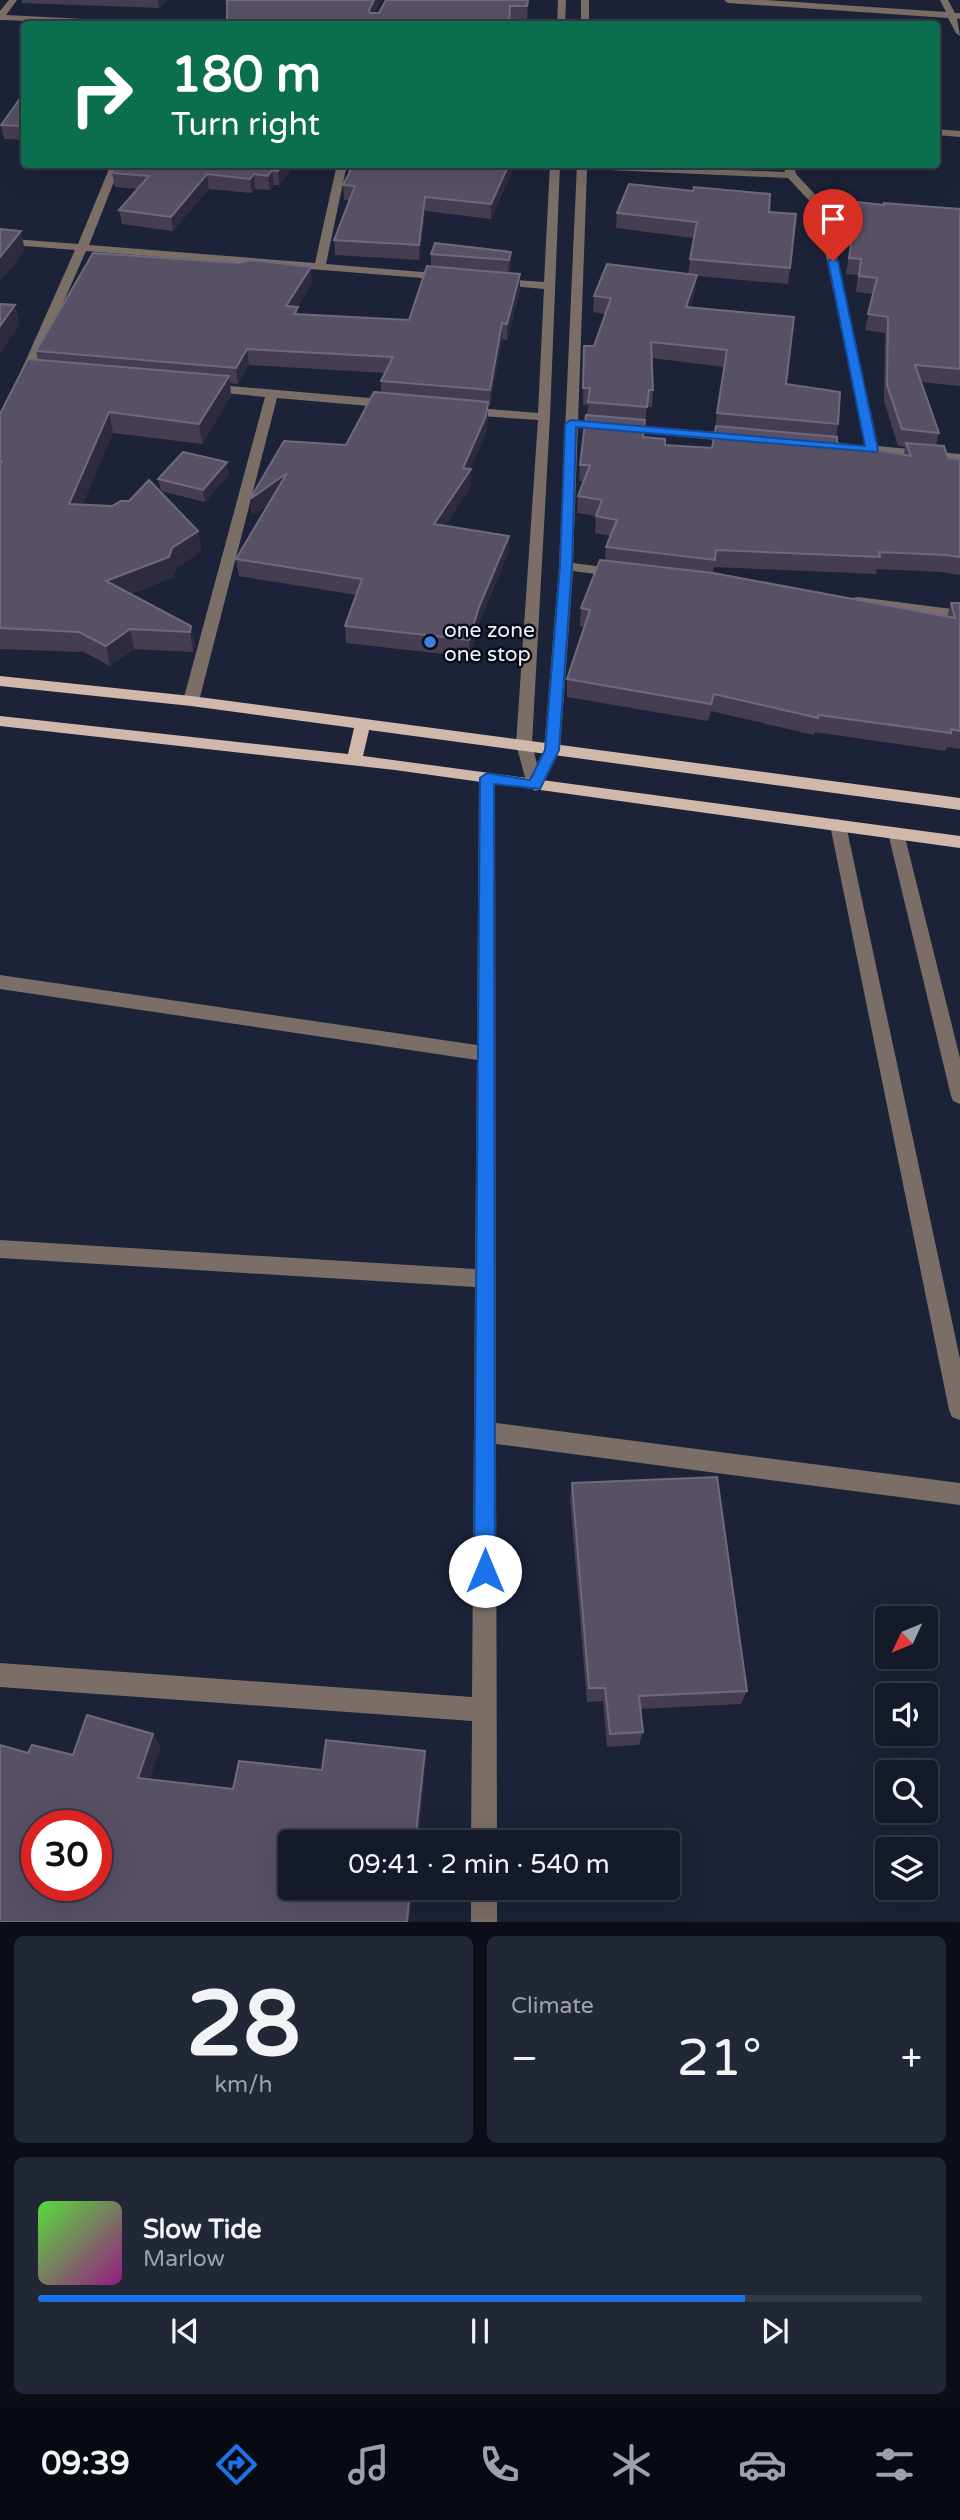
<!DOCTYPE html>
<html lang="en">
<head>
<meta charset="utf-8">
<style>
  body { margin:0; font-family:"Varela Round",sans-serif; background:#222736; color:#f1f3f6; height:100vh; display:flex; flex-direction:column; font-size:26px; white-space:nowrap }
  * { box-sizing:border-box; margin:0 }
  p { font-size:23px; color:#9da1a8 }
  .icon { flex:none; width:38px; height:38px; fill:none; stroke:currentColor; stroke-width:2; stroke-linecap:round; stroke-linejoin:round }
  .map { position:relative; height:1922px; overflow:hidden }
  .details { display:flex; flex-direction:column; gap:14px; padding:14px; background:#0c0e17; flex:1 }
  .details>* { flex:none }
  .banner { position:absolute; left:21px; top:21px; width:919px; height:147px; border-radius:7px; box-shadow:0 7px 28px #0002,0 0 0 2px #343847; background:#0b6e4f; color:#fff; overflow:hidden }
  .needle { width:46px; rotate:226deg }
  .tools { position:absolute; left:875px; top:1606px; display:grid; gap:14px }
  .tools a { display:grid; place-items:center; width:63px; height:63px; border-radius:7px; background:#151a2a; box-shadow:0 7px 28px #0002,0 0 0 2px #343847; font-size:35px }
  .speed { position:absolute; left:21px; top:1810px; display:flex; gap:14px; font-size:35px; font-weight:700; text-align:center }
  .speed>* { display:grid; place-content:center; width:91px; height:91px; border-radius:50%; background:#151a2a; box-shadow:0 7px 28px #0002,0 0 0 2px #343847; line-height:1 }
  .speed .limit { border:10px solid #d22; background:#fff; color:#111 }
  .pin { position:absolute; display:grid; place-items:center; width:60px; height:60px; color:#fff; margin:-72px -30px; border-radius:50% 50% 50% 0; rotate:-45deg; box-shadow:0 0 7px #0007 }
  .pin .icon { rotate:45deg }
  .me { position:absolute; width:77px; margin:-38px; rotate:0deg; stroke-linejoin:round; filter:drop-shadow(0 0 5px #0008) }
  .turn { display:flex; align-items:center; gap:24px; height:147px; padding:0 35px; font-size:32px }
  .turn .icon { width:91px; height:91px; stroke-width:2.5 }
  .turn b { display:block; font-size:49px; line-height:60px }
  .big { font-size:52px; font-weight:600; line-height:1.1 }
  .details .card { flex:1; display:flex; flex-direction:column; justify-content:center; gap:10px; min-width:0; padding:0 24px; border-radius:10px; background:#222736 }
  .details .dial { align-items:center; gap:0 }
  .dial b { font-size:91px; line-height:1 }
  .song { display:flex; align-items:center; gap:21px }
  .cover { width:84px; height:84px; border-radius:10px; background:linear-gradient(135deg,hsl(110 70% 55%),hsl(310 70% 35%)) }
  .played { height:7px; border-radius:4px; background:linear-gradient(90deg,#1a73e8 80%,#343847 80%) }
  .keys { display:flex; justify-content:space-around; direction:ltr }
  .heat { display:flex; justify-content:space-between; align-items:center; font-size:38px; direction:ltr }
  .details .tiles { flex:1; display:grid; gap:14px; grid-template-columns:1fr 1fr }
  .card:last-child { grid-column:span 2 }
  .trip { position:absolute; left:278px; top:1830px; width:402px; height:70px; border-radius:7px; background:#151a2a; box-shadow:0 7px 28px #0002,0 0 0 2px #343847; font-weight:600; line-height:70px; text-align:center }
  .tabs { display:flex; height:112px; justify-content:space-around; align-items:center; background:#080a11; color:#9da1a8 }
  .tabs .icon { width:49px; height:49px }
  .tabs .current { color:#1a73e8 }
  .tabs b { font-size:32px; color:#f1f3f6 }
  .map>svg:first-child { display:block }
  .lines { fill:none; stroke-linecap:round; stroke-linejoin:round }
  .minor { fill:#7a6e67; fill-rule:evenodd }
  .major { fill:#d2b8ab; fill-rule:evenodd }
  .wall { fill:#473d53; fill-rule:evenodd }
  .shaded-wall { fill:#2e2a40 }
  .building { fill:#585065; stroke:#70697d; stroke-width:2; fill-rule:evenodd }
  .route { fill:#1a73e8; stroke:#114b97; stroke-width:2 }
  .shop-dot { fill:#3f7fe0; stroke:#0a0d16; stroke-width:2.5 }
  .labels { text-anchor:middle; dominant-baseline:central; stroke-width:5; stroke-linejoin:round; paint-order:stroke }
  .poi-label { font-size:21px; fill:#edf1fd; stroke:#0a0d16; text-anchor:start }
</style>
</head>
<body>
<div class="map">
<svg width="960" height="1922" viewBox="0 0 960 1922">
  <rect width="100%" height="100%" fill="#1c2338"/>
  <g class="lines">
    <g class="minor">
      <path d="M9,0h8l-11,15 117,6 4,3 -127,-4v-9z"/>
      <path d="M558,0h8l-1,24h-8z"/>
      <rect x="581" y="0" width="8" height="24"/>
      <path d="M724,0h42l180,12 -6,-12h8l7,13h5v6l-3,-1 3,18 -4,-3 -8,-15 -220,-15z"/>
      <path d="M936,129l24,2v6l-24,-2z"/>
      <path d="M111,164h10l-32,81 226,18 22,-99h10l-21,100 121,10 6,3 -6,3 -361,-29 -57,129 -10,3 -2,-3 58,-130 -75,-6v-6l78,6z"/>
      <path d="M550,164h10l-10,253 -18,327 5,20 7,-14 15,-184 18,-402 208,8 -1,-8h10l2,10 28,30 57,6v4l-4,1 -50,-4 51,235 82,8v8l-96,-9 -6,-4 7,-4 -49,-237 -28,-30 -201,-9 -14,394 45,6 7,4 -7,4 -45,-6 -13,179 -19,39 -6,2 -8,-6 -11,-41 22,-324 -72,-5 -6,-4 6,-4 72,6 6,-124 -45,-4 -6,-3 6,-3 45,3z"/>
      <path d="M208,384l184,16 6,4 -6,4 -115,-10 -78,303 -8,5 -8,-5 82,-304 -61,-6 -2,-3z"/>
      <path d="M623,424l115,10 6,4 -6,4 -119,-11 -2,-3z"/>
      <path d="M858,597l102,13v8l-107,-14v-6z"/>
      <path d="M487,773l8,5 1,645 464,60v22l-464,-61 1,399h-26l1,-122 -472,-34v-24l472,34 3,-410 -475,-29v-18l475,29 2,-209 -477,-71v-14l477,70 2,-267z"/>
      <path d="M838,819l8,6 114,534v61l-8,-3 -3,-7 -119,-585z"/>
      <path d="M896,827l8,6 56,225v46l-7,-3 -2,-5 -63,-263z"/>
      <rect x="471" y="1888" width="26" height="34"/>
    </g>
    <path class="major" d="M0,676l191,20 769,102v12l-591,-80 -6,26 597,80v12l-565,-78 -395,-44v-10l348,38 6,-26 -163,-22 -191,-20z"/>
  </g>
  <g class="wall">
    <path d="M22,0h145l-8,8 -137,-5z"/>
    <path d="M529,0l-2,19h-17v5h-283l152,-11z"/>
    <path d="M24,90v50l-20,-1 -3,-14z"/>
    <path d="M116,164h219l-2,5 -41,-1 -13,17h-5l-4,5 -15,-1 -3,4 -43,-4 -36,42 -51,-7 -3,-14 19,-21 -23,-2 -3,-14z"/>
    <path d="M347,164h165v8l-21,47 -66,-8 -6,49 -84,-5 -1,-15 15,-40h-5l-1,-15 7,-12 -2,-1z"/>
    <path d="M857,202l103,7v177l-39,-4 18,51 -3,12 12,13 12,1v116l-19,-3 -64,-3 -1,5 -162,-7 -1,6 234,44 4,-14h9v146l-13,-2 -2,4 -130,-19 -1,3 -103,-24 -3,10 -141,-24v-18l18,-52 -5,-1 1,-18 24,-48 1,-13 4,-11 -15,-3 1,-17 -19,-3 1,-17 6,-14 -5,-1 1,-16 8,-60h-5l1,-59h10l11,-32 -12,-2 1,-16 94,-22 6,-36 -78,-10 1,-15 152,-1 21,56 -2,16 -91,-8 -2,15 -5,16 148,117 -2,13 1,6 67,11 1,-7 -7,-1 -14,-45 1,-68 -20,-3 8,-36 -17,-2 2,-17 -12,-1zM652,358l72,9 -12,81 -47,-3 -22,-8 4,-30h5l1,-17z"/>
    <path d="M511,252v16l-2,5 11,1v16l-13,50 -5,-1 -12,67h-2v12l-2,15 -16,36 1,17 -26,40 64,10 -1,17 -29,71 -9,33 -124,-14 -1,-17 11,-31 -117,-19 -3,-17 33,-55 -17,11 -2,-16 96,-54 35,-52v-12l4,-8 -136,-8 -11,19 -8,-1 1,13 -29,48 -89,-11 -31,72 116,26 3,20 -25,18 -3,8 -43,17 61,32 4,20 -2,6 -59,-3 -24,17 -26,-14 -84,-3v-235l38,-54 -2,-9 276,-68 -15,24 1,7 111,6 22,-53v-13z"/>
    <path d="M229,474l-24,28 -44,-11 -3,-12z"/>
    <path d="M572,1483l175,208 -6,13 -101,5 3,23 -4,13 -32,2 -4,-46 -16,1 -17,-203z"/>
  </g>
  <g class="shaded-wall">
    <path d="M158,0h9l-8,8z"/>
    <path d="M374,0h7l-11,23 -1,-13z"/>
    <path d="M528,0h1l-2,19v-13z"/>
    <path d="M283,164h9v4l-13,17 -1,-14z"/>
    <path d="M509,164h3v8l-21,47v-15z"/>
    <path d="M272,170l2,15 -4,5 -2,-14z"/>
    <path d="M207,174l2,15 -36,42 -2,-14z"/>
    <path d="M254,174l1,15 -3,4 -2,-14z"/>
    <path d="M425,197v14l-6,49v-15z"/>
    <path d="M21,231l4,20 -25,31v-25z"/>
    <path d="M511,252v16l-3,8 1,-16z"/>
    <path d="M311,267l1,16 -25,39 -1,-16z"/>
    <path d="M520,274v16l-13,50v-16z"/>
    <path d="M697,275l-2,16 -10,32 1,-16z"/>
    <path d="M15,305l5,20 -20,28v-27z"/>
    <path d="M502,323v16l-12,67v-16z"/>
    <path d="M247,349l2,16 -11,19 -2,-16z"/>
    <path d="M229,376l2,20 -29,48 -3,-20z"/>
    <path d="M488,402v16l-2,15 -17,39 2,-3v17l-36,55 -1,-17 29,-56z"/>
    <path d="M109,412l4,21 -39,92 -5,-21z"/>
    <path d="M227,462l2,12 -24,28 -2,-12z"/>
    <path d="M287,473l2,17 -37,25 -2,-16z"/>
    <path d="M198,531l3,20 -25,18 -3,8 -63,24 -4,-20 66,-33z"/>
    <path d="M509,536l-1,17 -29,71 -9,33 -1,-17 10,-33z"/>
    <path d="M191,626l4,20 -2,6 -3,-20z"/>
    <path d="M130,629l4,20 -24,17 -4,-20z"/>
    <path d="M153,1734l8,13 -15,43 -8,-12z"/>
    <path d="M425,1751l1,12 -8,80h-3z"/>
    <path d="M410,1888h3l-4,34h-2z"/>
  </g>
  <g class="building">
    <path d="M227,0h147l-5,10 1,3h9l7,-13h142l-1,6h-17l-1,18h-282z"/>
    <path d="M24,90v36l-23,-1 21,-29z"/>
    <path d="M116,164h167l-5,7 -6,-1 -4,6 -14,-2 -4,5 -43,-5 -36,43 -52,-7 30,-34 -37,-3z"/>
    <path d="M354,164h155l-18,40 -66,-7 -6,48 -85,-5 21,-54 -12,-1z"/>
    <path d="M629,184l64,7 1,-4 76,7 -1,18 27,2 -6,54 -100,-9 7,-37 -80,-9z"/>
    <path d="M857,202l27,3v-2l76,6v160l-45,-4 24,68 -37,-4 -15,-44 1,-68 -20,-3 9,-36 -18,-2 2,-17 -12,-1z"/>
    <path d="M0,229l21,2 -21,26z"/>
    <path d="M435,243l76,9 -2,8 -78,-6z"/>
    <path d="M93,253l145,10 13,-3 60,7 -25,39 12,1 -4,7 115,6 18,-54 93,8 -13,50 -5,-1 -12,67 -109,-9 12,-24 -146,-8 -11,19 -200,-17z"/>
    <path d="M607,264l90,11 -11,32 108,10 -8,67 54,8 -2,32 -121,-11 10,-63 -76,-8 2,48h-4l-2,17 -59,-5 2,-14h-7l1,-42h10l17,-48 -17,-2z"/>
    <path d="M0,304l15,1 -15,21z"/>
    <path d="M28,359l201,17 -30,48 -90,-12 -40,92 43,2 9,-5h8l20,-21 49,51 -26,17 -3,9 -63,24 85,45 -1,6 -60,-3 -24,17 -27,-14 -79,-4v-163l2,-4h-2v-47z"/>
    <path d="M374,392l114,10 -2,14 -23,52 8,1 -37,55 75,12 -30,71 -10,33 -124,-14 17,-47 -126,-20 51,-86 -37,26 34,-58 62,4z"/>
    <path d="M586,415l59,5 -2,17 22,2v6l47,3 4,-22 121,11v6l74,13 -5,-13 38,3 4,12 12,1v98l-15,-2 -66,-3 1,5 -164,-7 -1,10 -109,-13 11,-27 -21,-4 6,-16 -24,-4 12,-31h-10z"/>
    <path d="M183,452l44,10 -24,28 -45,-11z"/>
    <path d="M600,560l113,13 242,45 -4,-15h9v128l-9,-2v4l-133,-18v3l-104,-24 -3,10 -144,-25 23,-69 -9,-2z"/>
    <path d="M717,1477l30,214 -108,5 4,36 -33,2 -5,-46h-16l-17,-205z"/>
    <path d="M87,1715l66,19 -15,44 95,11 6,-28 83,9 4,-30 99,11 -10,92h-125v45h120l-3,34h-407v-177l28,8 4,-8 41,10zM37,1825h59v60h-59z"/>
  </g>
  <path class="route" d="M833,258l5,3 40,189 -2,2 -300,-25 -4,139 -13,184 -19,39 -46,-5 1,787 -3,8 -7,3 -8,-3 -3,-8 6,-793 7,-5 43,7 15,-30 15,-184 5,-142 6,-4 294,26 -37,-185z"/>
  <circle class="shop-dot" cx="430" cy="642" r="7"/>
  <g class="labels">
    <g class="poi-label">
      <text x="444" y="630">one zone<tspan x="444" dy="24">one stop</tspan></text>
    </g>
  </g>
</svg>
<div class="tools">
<a><svg class="needle" viewBox="-14 -14 28 28"><path d="M0-13l5 13h-10z" fill="#e53935"/><path d="M0 13l5-13h-10z" fill="#9da1a8"/></svg></a>
<a><svg class="icon" aria-label="sound" viewBox="0 0 24 24"><path d="M4 9h4l5-4v14l-5-4H4zM17 9q2 3 0 6"/></svg></a>
<a><svg class="icon" aria-label="search" viewBox="0 0 24 24"><circle cx="10" cy="10" r="6"/><path d="M15 15l6 6"/></svg></a>
<a><svg class="icon" aria-label="layers" viewBox="0 0 24 24"><path d="M12 4l9 5-9 5-9-5zM3 14l9 5 9-5"/></svg></a>
</div>
<div class="speed"><div class="limit">30</div></div>
<div class="pin" style="left:833px;top:261px;background:#d93025"><svg class="icon" aria-label="arrive" viewBox="0 0 24 24"><path d="M6 21V4h12l-3 4 3 4H6"/></svg></div>
<svg class="me" style="left:485px;top:1571px" viewBox="-20 -20 40 40"><circle r="19" fill="#fff"/><path d="M0-13L10 11 0 6-10 11z" fill="#1a73e8"/></svg>
<div class="trip">09:41 · 2 min · 540 m</div>
<div class="banner">
<div class="turn"><svg class="icon" aria-label="right" viewBox="0 0 24 24"><path d="M7 20v-9h11M14 6l5 5-5 5"/></svg><div><b>180 m</b>Turn right</div></div>
</div>
</div>
<section class="details">
<div class="tiles">
<div class="card dial"><b>28</b><p>km/h</p></div>
<div class="card"><p>Climate</p>
<div class="heat"><a>−</a><b class="big">21°</b><a>+</a></div>
</div>
<div class="card">
<div class="song"><i class="cover"></i><div><b>Slow Tide</b><p>Marlow</p></div></div>
<div class="played"></div>
<div class="keys"><svg class="icon" aria-label="previous" viewBox="0 0 24 24"><path d="M18 5L8 12l10 7zM5 5v14"/></svg><svg class="icon" aria-label="pause" viewBox="0 0 24 24"><path d="M8 5v14M16 5v14"/></svg><svg class="icon" aria-label="next" viewBox="0 0 24 24"><path d="M6 5l10 7-10 7zM19 5v14"/></svg></div>
</div>
</div>
</section>
<nav class="tabs">
<b>09:39</b>
<svg class="icon current" aria-label="directions" viewBox="0 0 24 24"><path d="M12 3l9 9-9 9-9-9zM9 14v-3h6M13 9l2 2-2 2"/></svg>
<svg class="icon" aria-label="music" viewBox="0 0 24 24"><path d="M9 18V5l10-2v13"/><circle cx="6" cy="18" r="3"/><circle cx="16" cy="16" r="3"/></svg>
<svg class="icon" aria-label="phone" viewBox="0 0 24 24"><path d="M5 4h4l2 5-3 2q2 4 5 5l2-3 5 2v4C11 20 4 13 5 4z"/></svg>
<svg class="icon" aria-label="climate" viewBox="0 0 24 24"><path d="M12 3v18M4 7l16 10M4 17L20 7"/></svg>
<svg class="icon" aria-label="car" viewBox="0 0 24 24"><path d="M5 17H2v-5l4-1 3-4h7l3 4 3 1v5h-3M9 17h6M6 11h13"/><circle cx="7" cy="17" r="2"/><circle cx="17" cy="17" r="2"/></svg>
<svg class="icon" aria-label="filters" viewBox="0 0 24 24"><path d="M4 7h16M4 17h16"/><circle cx="9" cy="7" r="2"/><circle cx="15" cy="17" r="2"/></svg>
</nav>
</body>
</html>
